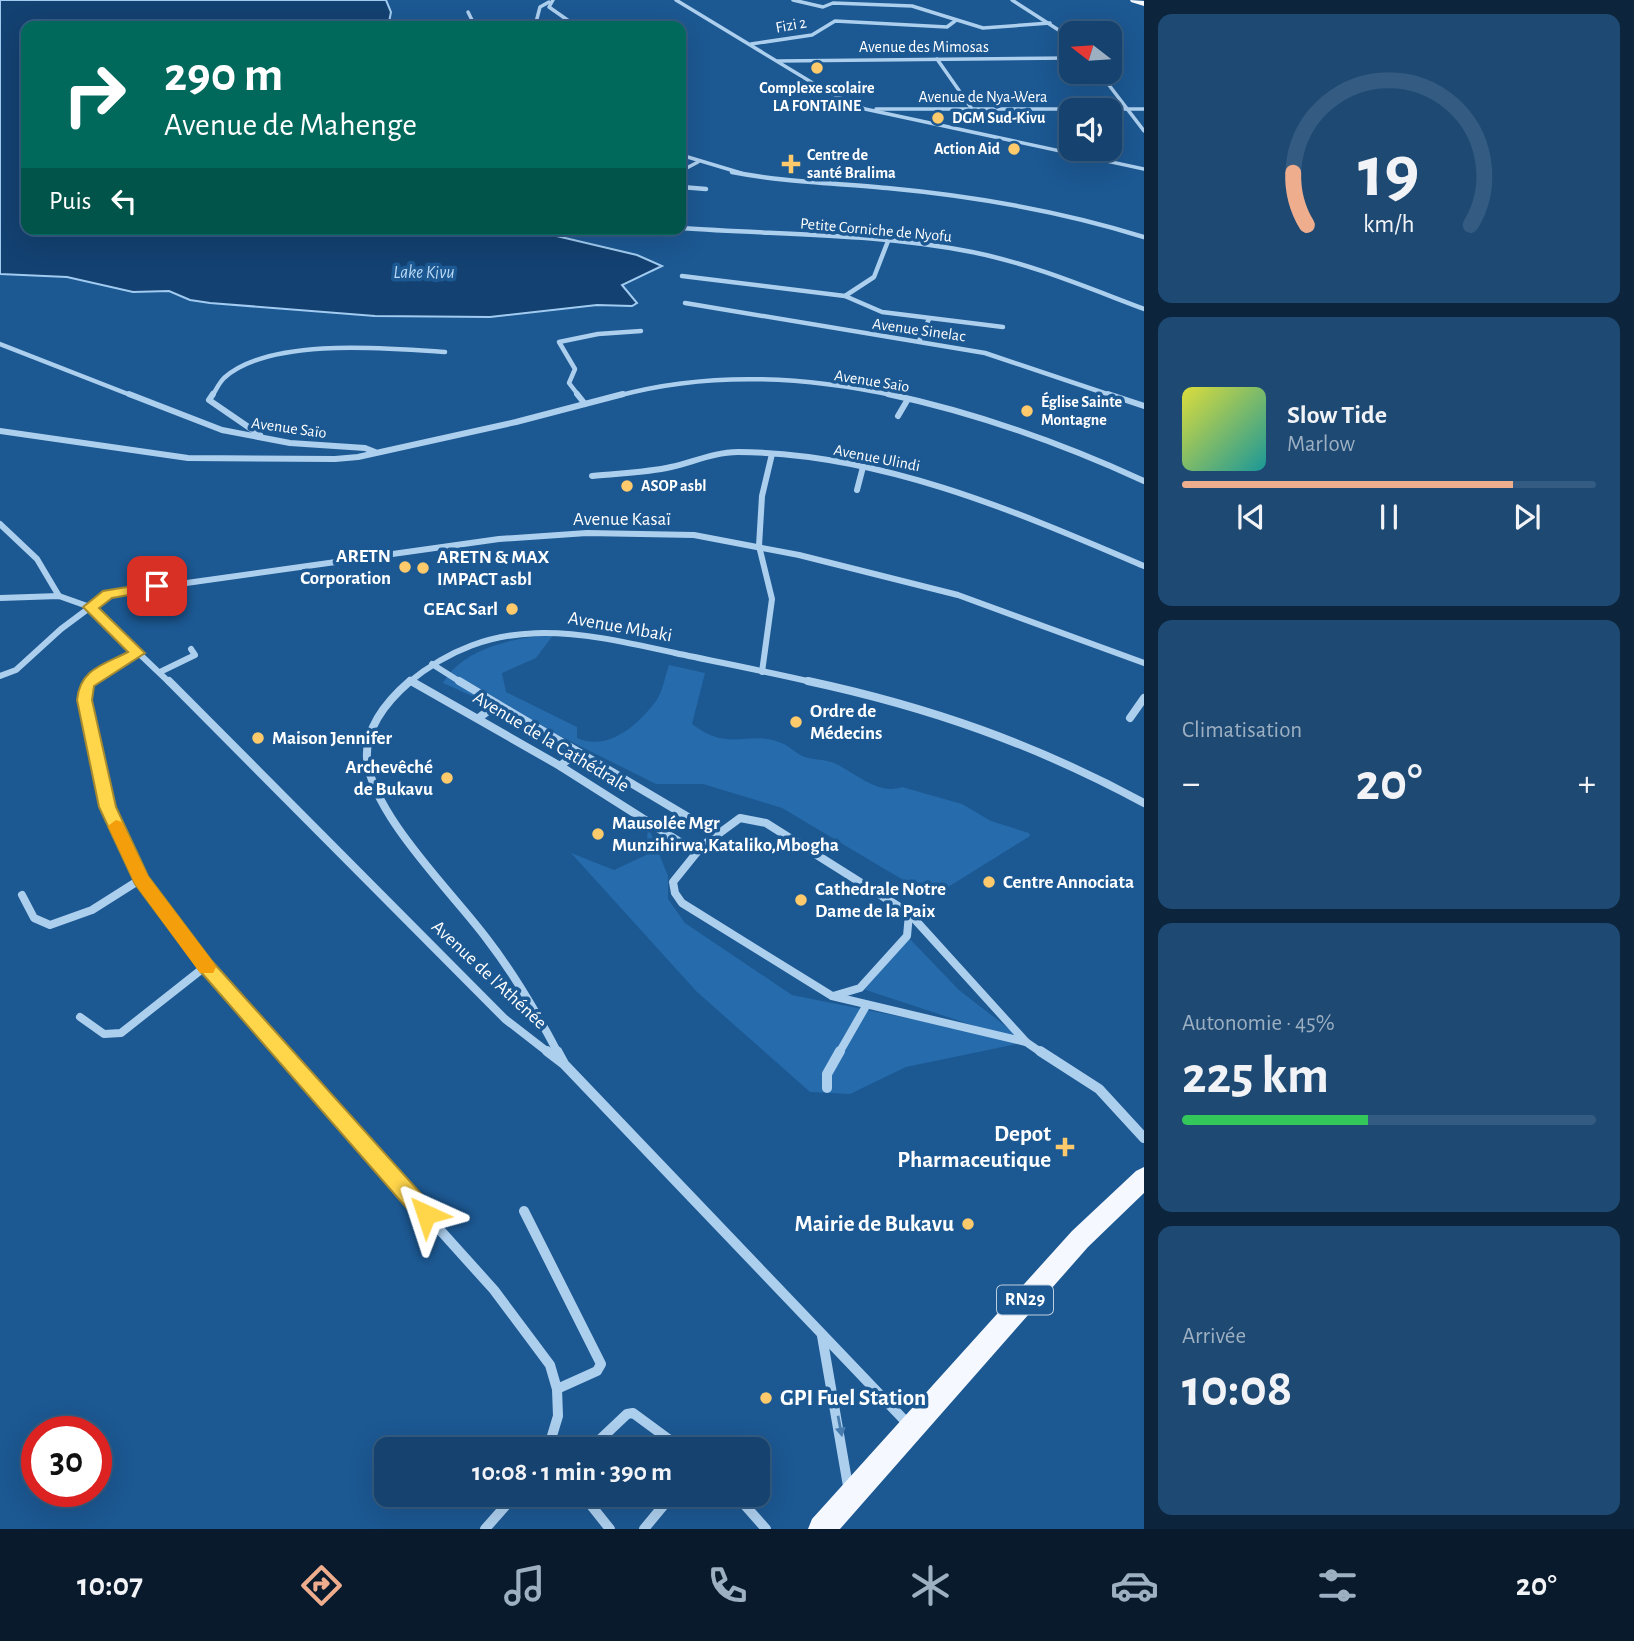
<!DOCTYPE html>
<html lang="fr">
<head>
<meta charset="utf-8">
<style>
  body { margin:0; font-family:"Alegreya Sans",sans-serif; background:#1e4973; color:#f1f3f6; height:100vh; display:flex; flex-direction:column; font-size:26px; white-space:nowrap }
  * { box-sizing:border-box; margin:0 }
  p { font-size:23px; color:#9db0c2 }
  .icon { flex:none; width:38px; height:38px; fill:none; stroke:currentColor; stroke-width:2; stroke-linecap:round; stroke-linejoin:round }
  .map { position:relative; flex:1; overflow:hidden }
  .drawer { display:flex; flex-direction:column; gap:14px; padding:14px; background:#0c243c; width:490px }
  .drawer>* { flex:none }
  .top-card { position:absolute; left:21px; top:21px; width:665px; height:214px; border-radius:14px; box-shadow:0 7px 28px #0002,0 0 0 2px #345b81; background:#00695c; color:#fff; overflow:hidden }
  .needle { width:46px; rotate:287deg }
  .controls { position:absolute; left:1059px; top:21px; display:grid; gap:14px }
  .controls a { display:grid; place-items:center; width:63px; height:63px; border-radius:14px; background:#15426e; box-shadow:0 7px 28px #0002,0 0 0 2px #345b81; font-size:35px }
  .speed { position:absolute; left:21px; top:1416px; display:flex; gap:14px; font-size:35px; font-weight:700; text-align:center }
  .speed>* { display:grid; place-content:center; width:91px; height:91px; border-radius:50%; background:#15426e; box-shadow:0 7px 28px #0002,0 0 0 2px #345b81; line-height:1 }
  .speed .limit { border:10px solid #d22; background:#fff; color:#111 }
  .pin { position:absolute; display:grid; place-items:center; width:60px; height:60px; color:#fff; margin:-30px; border-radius:14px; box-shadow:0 4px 10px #0006 }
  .me { position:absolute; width:77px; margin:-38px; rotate:318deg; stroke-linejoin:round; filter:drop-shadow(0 0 5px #0008) }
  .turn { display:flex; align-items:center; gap:24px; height:147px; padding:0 28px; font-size:32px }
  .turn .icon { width:91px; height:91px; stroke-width:2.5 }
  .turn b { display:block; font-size:49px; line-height:60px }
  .then { display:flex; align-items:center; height:66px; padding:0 28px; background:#0003; gap:14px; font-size:26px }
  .big { font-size:52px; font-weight:700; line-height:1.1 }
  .drawer .widget { flex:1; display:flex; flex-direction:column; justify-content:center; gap:10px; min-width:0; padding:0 24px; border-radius:14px; background:#1e4973 }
  .drawer .dial { align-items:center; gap:0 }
  .dial svg { height:182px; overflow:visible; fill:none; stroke:#345b81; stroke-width:7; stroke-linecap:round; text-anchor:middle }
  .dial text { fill:#f1f3f6; stroke:none }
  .song { display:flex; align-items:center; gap:21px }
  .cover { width:84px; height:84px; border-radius:10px; background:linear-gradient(135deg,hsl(60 70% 55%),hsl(180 70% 35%)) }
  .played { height:7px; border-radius:4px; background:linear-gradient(90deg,#eead8d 80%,#345b81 80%) }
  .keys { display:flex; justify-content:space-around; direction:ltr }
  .heat { display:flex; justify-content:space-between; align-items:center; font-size:38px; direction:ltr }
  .charge { height:10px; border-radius:5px; background:linear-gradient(90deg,#34c759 45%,#345b81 0) }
  .trip { position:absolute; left:374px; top:1437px; width:396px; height:70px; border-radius:14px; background:#15426e; box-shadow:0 7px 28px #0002,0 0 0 2px #345b81; font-weight:700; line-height:70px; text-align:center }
  .tabs { display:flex; height:112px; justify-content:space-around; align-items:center; background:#081a2c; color:#9db0c2 }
  .tabs .icon { width:49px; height:49px }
  .tabs .selected { color:#eead8d }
  .tabs b { font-size:32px; color:#f1f3f6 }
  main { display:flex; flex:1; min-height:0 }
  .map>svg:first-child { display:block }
  .green { fill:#266bab }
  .water { fill:#134171; stroke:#a1cbf0; stroke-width:2 }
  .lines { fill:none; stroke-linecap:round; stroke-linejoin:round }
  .street-far4 { stroke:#adcfee; stroke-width:3.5 }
  .street-far3 { stroke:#adcfee; stroke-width:4.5 }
  .street-far2 { stroke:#adcfee; stroke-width:6 }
  .street-far1 { stroke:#adcfee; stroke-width:8 }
  .street { stroke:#adcfee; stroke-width:10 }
  .primary { fill:#f5f9ff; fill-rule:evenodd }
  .oneway { fill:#487cae }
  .route { fill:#ffd54a; stroke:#a68a30; stroke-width:2 }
  .slow { fill:#f59e0b }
  .poi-dot { fill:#feca6c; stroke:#1c5892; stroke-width:2.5 }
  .labels { text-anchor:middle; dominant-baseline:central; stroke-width:7; stroke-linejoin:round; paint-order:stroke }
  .far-street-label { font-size:16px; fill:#fff; stroke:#1c5892 }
  .far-poi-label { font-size:16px; font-weight:bold; fill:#fff; stroke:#1c5892; text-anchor:start }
  .far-water-label { font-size:18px; font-style:italic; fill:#bad9f5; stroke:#1c5892 }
  .shield { fill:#1c5892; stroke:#bbcdde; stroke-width:2 }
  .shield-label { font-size:18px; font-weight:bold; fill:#fff }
  .street-label { font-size:19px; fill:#fff; stroke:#1c5892 }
  .poi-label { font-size:19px; font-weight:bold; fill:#fff; stroke:#1c5892; text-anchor:start }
  .near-poi-label { font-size:23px; font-weight:bold; fill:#fff; stroke:#1c5892; text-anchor:end }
</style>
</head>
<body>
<main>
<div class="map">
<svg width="1144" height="1529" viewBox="0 0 1144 1529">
  <rect width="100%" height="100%" fill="#1c5892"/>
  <g class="green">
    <path d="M554,634l-18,24 -34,15 4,19 71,35v11c31,14 61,-13 79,-37 7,-10 9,-25 13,-36l36,8 -13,51c38,30 59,4 92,20 6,3 12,9 18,12 10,4 22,3 32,7 20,9 45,33 68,24l60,17 29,17 38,12 1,3 -85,53 -25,1 -138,-82 -79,-24h-47l-106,-53 -107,-48c22,-37 70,-44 111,-49z"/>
    <path d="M648,826l20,50v23l17,24 107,72 225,45 -157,-52 47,-52 52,54 67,52 -120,25 -56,27 -40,-2 -113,-100 -126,-139 43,17 32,-15z"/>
  </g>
  <path class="water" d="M0,0h386l5,12 -2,10 -10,4h-353v203h501l110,26 25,11 -40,19 15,18 -5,3 -35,-1 -107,12 -115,-1 -165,-13 -20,-3 -21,-9 -36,1 -66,-15 -67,-3z"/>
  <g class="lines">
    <g class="street-far4">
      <path d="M553,0l-4,7 27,19"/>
      <path d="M676,0l150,91 39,18 279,60"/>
      <path d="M793,0l30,7 10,-4 79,3 71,22 67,-5"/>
      <path d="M1012,0l59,38"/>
      <path d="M468,12l7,14"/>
      <path d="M535,26l5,-19 9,-5"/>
      <path d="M751,44l61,-9 23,-14 112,6 8,-6"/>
      <path d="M937,59l35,50"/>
      <path d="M778,61l293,-3"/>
      <path d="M1099,72l45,59"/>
      <path d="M876,109h268"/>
      <path d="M681,155l60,18"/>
      <path d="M681,171l17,-9"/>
    </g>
    <g class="street-far3">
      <path d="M732,172c51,10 103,11 155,16 87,8 173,23 257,49"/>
      <path d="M681,187l25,2"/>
      <path d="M681,228c97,7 196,5 291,24 60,12 116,36 172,57"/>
      <path d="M682,276l163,20 29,-19 14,-36"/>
      <path d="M845,296l37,16 121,15"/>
      <path d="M685,303l300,50 128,43"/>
      <path d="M919,341l10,-22"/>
      <path d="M0,344l133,52"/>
      <path d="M212,396c4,-6 7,-13 12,-18 46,-41 163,-30 221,-26"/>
      <path d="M579,396l-10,-13 6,-14 -16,-27 39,-8 43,-3"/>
      <path d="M617,396c92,-25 187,-20 279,0"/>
    </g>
    <g class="street-far2">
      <path d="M129,394l93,36 68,13 75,5 10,4"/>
      <path d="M213,394l-4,6 51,35"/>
      <path d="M577,394l8,10"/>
      <path d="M888,394c89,19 173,49 256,87"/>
      <path d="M1108,394l36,12"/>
      <path d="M898,416l10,-17"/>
      <path d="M0,431l188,27 147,1 23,-2 158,-35 107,-28"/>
      <path d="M592,476c26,-3 53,-3 79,-9 22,-5 44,-15 67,-15 143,1 277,59 406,114"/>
      <path d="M857,490l6,-23"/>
      <path d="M0,524l37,35 22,37"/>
      <path d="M0,598l59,-2 31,11 80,76"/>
      <path d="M432,664l30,19"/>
      <path d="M160,672l35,-17 -4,-6"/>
      <path d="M762,672l10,-73 -13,-53 3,-50 10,-42"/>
      <path d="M0,676l16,-6 45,-41 47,-35 391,-55 88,-6 107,2 105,20 159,40 186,68"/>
      <path d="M410,680l4,3"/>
      <path d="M91,683l13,-13 33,-17"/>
      <path d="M408,683c86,-71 168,-52 267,-30 47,10 94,19 141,30"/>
    </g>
    <g class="street-far1">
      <path d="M92,681l-7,19 22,107 34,72 90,119 49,55"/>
      <path d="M169,681l336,338 44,34"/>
      <path d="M410,681c-22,19 -45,45 -43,77 4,56 86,135 120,181 27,35 50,74 71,114"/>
      <path d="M411,681l149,85 134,85"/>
      <path d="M459,681l256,152"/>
      <path d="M808,681c121,26 227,63 336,122"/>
      <path d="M480,717l17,-13"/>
      <path d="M1130,718l14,-20"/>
      <path d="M560,766l16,-13"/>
      <path d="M740,818l26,5 143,90 117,129 -194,-46 -150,-93 -7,-10 -2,-11 29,-36z"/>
      <path d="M22,895l12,23 16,7 42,-15 49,-31"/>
      <path d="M833,996l27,-8 47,-52 2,-22"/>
      <path d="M80,1017l24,17 17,-1 85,-67"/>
      <path d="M1026,1042l16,11"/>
      <path d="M839,1053l27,-47"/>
    </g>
    <g class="street">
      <path d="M279,1051l215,239 56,75 7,24 1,27 -10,33"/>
      <path d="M547,1051l17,13 344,360"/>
      <path d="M557,1051l6,11"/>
      <path d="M1040,1051l59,38 45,49"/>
      <path d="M827,1088v-14l13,-23"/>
      <path d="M524,1211l77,153 -4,7 -40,18"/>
      <path d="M822,1336l26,150"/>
      <path d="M590,1449l37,-35 6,-1 49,36"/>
      <path d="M582,1494l28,35"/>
      <path d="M735,1494l31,35"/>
      <path d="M485,1529l31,-35"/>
      <path d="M644,1529l29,-35"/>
    </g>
    <g class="primary">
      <path d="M1130,0l14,1v5l-13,-4z"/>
      <path d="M1144,1167v26l-56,54 -248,282h-32l4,-10 260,-288 64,-60z"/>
    </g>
  </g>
  <defs><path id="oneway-solid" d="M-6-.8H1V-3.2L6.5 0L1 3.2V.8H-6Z" transform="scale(1.75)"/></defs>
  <use class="oneway" href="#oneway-solid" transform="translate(840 1426) rotate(79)"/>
  <path class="route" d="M157,582l5,1v6l-50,9 -13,10 46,45 -51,33 -2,14 24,107 32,69 64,85 221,246 4,7 -4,7 -7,3 -8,-3 -218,-250 -65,-87 -36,-77 -22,-107c3,-31 26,-35 51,-48l-45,-45 20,-16z"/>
  <path class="slow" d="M116,820l6,2 26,54 65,86 3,5 -3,6h-13l-65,-89 -27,-58z"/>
  <g class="poi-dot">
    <circle cx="817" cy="68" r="7"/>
    <circle cx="938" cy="118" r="7"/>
    <circle cx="1014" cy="149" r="7"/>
    <path d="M787.5 153.5h7v7h7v7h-7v7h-7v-7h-7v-7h7z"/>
    <circle cx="1027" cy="411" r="7"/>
    <circle cx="627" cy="486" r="7"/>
    <circle cx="405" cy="567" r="7"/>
    <circle cx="423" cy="568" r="7"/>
    <circle cx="512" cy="609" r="7"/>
    <circle cx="796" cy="722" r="7"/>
    <circle cx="258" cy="738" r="7"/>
    <circle cx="447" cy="778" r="7"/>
    <circle cx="598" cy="834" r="7"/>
    <circle cx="989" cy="882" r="7"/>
    <circle cx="801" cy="900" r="7"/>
    <path d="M1061.5 1136.5h7v7h7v7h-7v7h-7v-7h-7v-7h7z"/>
    <circle cx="968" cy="1224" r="7"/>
    <circle cx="766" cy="1398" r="7"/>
  </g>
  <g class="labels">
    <g class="far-street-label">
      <text transform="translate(791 25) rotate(-10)">Fizi 2</text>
      <text x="924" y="47">Avenue des Mimosas</text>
      <text x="983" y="97">Avenue de Nya-Wera</text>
      <text transform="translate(876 230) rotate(5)">Petite Corniche de Nyofu</text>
      <text transform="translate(919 330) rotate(8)">Avenue Sinelac</text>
      <text transform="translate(872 381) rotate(9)">Avenue Saïo</text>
      <text transform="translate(289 428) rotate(8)">Avenue Saïo</text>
      <text transform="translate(877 458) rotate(11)">Avenue Ulindi</text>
    </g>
    <g class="far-poi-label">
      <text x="817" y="88" text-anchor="middle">Complexe scolaire<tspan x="817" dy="18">LA FONTAINE</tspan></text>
      <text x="952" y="118">DGM Sud-Kivu</text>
      <text x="1000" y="149" text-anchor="end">Action Aid</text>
      <text x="807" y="155">Centre de<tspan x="807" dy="18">santé Bralima</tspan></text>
      <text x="1041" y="402">Église Sainte<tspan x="1041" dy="18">Montagne</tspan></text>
      <text x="641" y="486">ASOP asbl</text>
    </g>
    <g class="far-water-label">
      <text x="424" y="273">Lake Kivu</text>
    </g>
    <rect class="shield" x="997" y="1285.5" width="56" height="29" rx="5"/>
    <g class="shield-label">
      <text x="1025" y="1300">RN29</text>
    </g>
    <g class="street-label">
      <text x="622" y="519">Avenue Kasaï</text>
      <text transform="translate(620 627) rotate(10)">Avenue Mbaki</text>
      <text transform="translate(551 742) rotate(31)">Avenue de la Cathédrale</text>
      <text transform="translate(489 975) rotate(43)">Avenue de l'Athénée</text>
    </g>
    <g class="poi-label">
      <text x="391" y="556" text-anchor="end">ARETN<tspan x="391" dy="22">Corporation</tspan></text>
      <text x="437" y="557">ARETN &amp; MAX<tspan x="437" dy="22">IMPACT asbl</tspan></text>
      <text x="498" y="609" text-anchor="end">GEAC Sarl</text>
      <text x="810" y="711">Ordre de<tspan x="810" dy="22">Médecins</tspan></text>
      <text x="272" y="738">Maison Jennifer</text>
      <text x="433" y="767" text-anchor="end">Archevêché<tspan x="433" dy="22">de Bukavu</tspan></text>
      <text x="612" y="823">Mausolée Mgr<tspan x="612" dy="22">Munzihirwa,Kataliko,Mbogha</tspan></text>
      <text x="1003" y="882">Centre Annociata</text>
      <text x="815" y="889">Cathedrale Notre<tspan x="815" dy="22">Dame de la Paix</tspan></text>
    </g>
    <g class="near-poi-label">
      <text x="1051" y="1134">Depot<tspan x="1051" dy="26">Pharmaceutique</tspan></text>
      <text x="954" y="1224">Mairie de Bukavu</text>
      <text x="780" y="1398" text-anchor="start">GPI Fuel Station</text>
    </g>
  </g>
</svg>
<div class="controls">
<a><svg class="needle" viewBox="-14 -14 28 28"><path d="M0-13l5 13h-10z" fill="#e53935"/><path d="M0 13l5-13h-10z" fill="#9db0c2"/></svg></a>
<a><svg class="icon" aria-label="sound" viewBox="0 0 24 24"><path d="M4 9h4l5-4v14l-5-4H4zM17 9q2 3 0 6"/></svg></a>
</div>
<div class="speed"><div class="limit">30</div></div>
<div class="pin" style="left:157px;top:586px;background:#d93025"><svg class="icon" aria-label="arrive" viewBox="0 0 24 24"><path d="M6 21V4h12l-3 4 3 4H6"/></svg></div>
<svg class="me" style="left:426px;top:1214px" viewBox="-20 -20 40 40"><path d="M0-17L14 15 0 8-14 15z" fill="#ffd54a" stroke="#fff" stroke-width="4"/></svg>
<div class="trip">10:08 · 1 min · 390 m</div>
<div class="top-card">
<div class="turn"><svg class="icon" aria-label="right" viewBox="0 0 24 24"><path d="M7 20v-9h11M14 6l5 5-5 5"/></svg><div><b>290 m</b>Avenue de Mahenge</div></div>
<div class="then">Puis<svg class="icon" aria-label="left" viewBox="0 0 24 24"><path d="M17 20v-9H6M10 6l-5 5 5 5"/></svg></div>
</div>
</div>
<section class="drawer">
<div class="widget dial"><svg viewBox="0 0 100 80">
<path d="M14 69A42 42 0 1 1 86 69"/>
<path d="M14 69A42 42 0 0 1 8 46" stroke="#eead8d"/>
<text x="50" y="56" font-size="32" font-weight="700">19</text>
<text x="50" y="72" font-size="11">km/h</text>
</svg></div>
<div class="widget">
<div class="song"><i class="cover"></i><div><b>Slow Tide</b><p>Marlow</p></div></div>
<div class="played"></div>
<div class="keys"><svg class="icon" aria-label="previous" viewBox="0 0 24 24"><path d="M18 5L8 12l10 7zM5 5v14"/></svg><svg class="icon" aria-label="pause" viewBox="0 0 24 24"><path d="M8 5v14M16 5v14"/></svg><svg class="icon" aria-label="next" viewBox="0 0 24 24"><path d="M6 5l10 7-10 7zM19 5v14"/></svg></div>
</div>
<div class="widget"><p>Climatisation</p>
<div class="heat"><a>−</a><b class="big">20°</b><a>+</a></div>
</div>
<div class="widget"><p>Autonomie · 45%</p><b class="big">225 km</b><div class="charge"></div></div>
<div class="widget"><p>Arrivée</p><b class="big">10:08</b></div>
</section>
</main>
<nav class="tabs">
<b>10:07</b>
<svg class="icon selected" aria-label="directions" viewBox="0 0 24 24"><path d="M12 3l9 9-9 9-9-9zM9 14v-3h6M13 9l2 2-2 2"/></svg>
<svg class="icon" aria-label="music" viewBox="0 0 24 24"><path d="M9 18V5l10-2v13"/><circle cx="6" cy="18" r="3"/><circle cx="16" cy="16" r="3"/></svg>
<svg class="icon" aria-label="phone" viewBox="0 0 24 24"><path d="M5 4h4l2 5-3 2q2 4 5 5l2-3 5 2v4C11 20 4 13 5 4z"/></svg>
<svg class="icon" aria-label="climate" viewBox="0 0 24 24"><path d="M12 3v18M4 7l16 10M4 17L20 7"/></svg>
<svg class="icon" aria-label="car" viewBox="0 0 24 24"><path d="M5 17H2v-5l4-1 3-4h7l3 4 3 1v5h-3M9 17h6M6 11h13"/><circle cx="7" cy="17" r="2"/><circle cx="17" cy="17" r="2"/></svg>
<svg class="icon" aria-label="filters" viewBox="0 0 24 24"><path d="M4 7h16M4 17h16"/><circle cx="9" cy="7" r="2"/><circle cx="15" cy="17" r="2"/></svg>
<b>20°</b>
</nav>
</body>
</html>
